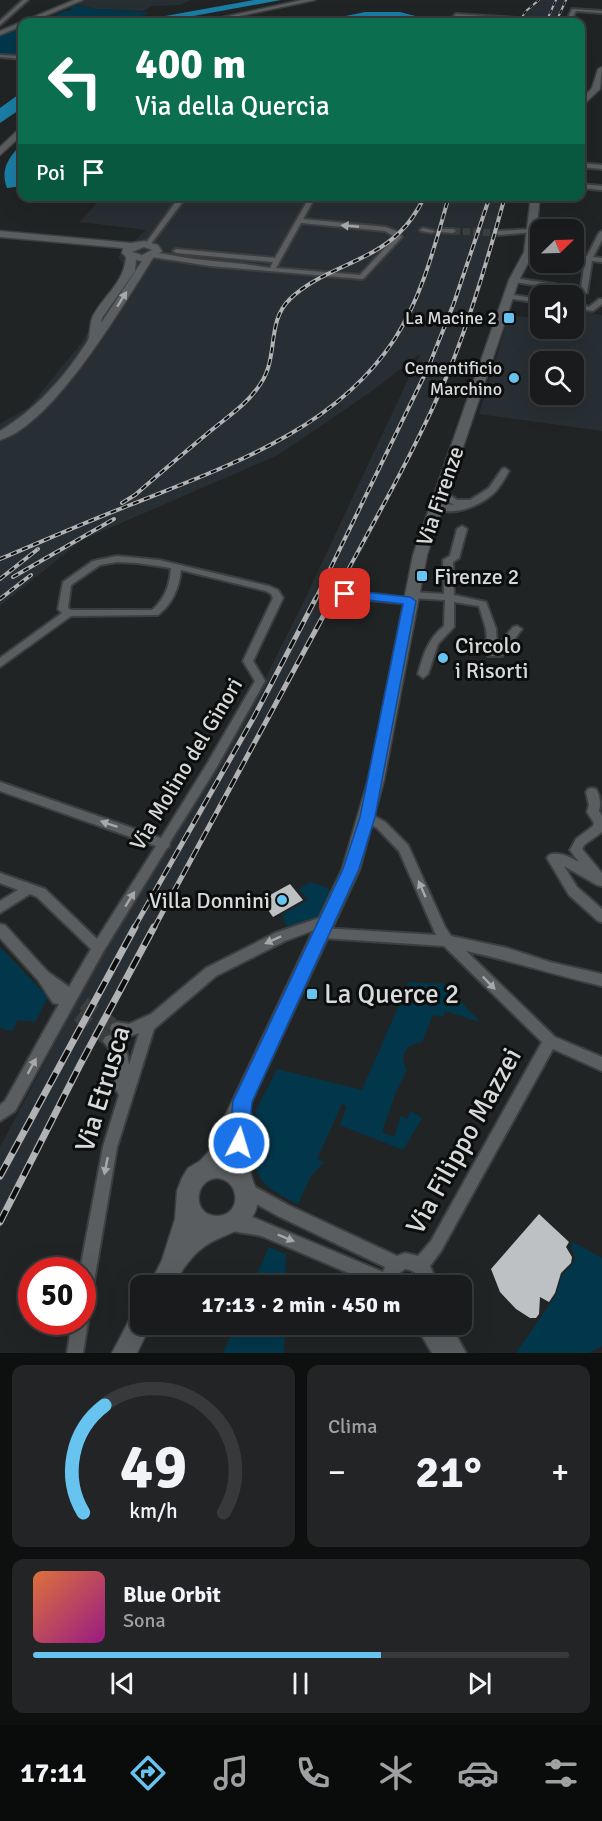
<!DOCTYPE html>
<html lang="it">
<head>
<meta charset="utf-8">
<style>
  body { margin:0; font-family:Signika,sans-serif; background:#222425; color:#f1f3f6; height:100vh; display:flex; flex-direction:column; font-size:22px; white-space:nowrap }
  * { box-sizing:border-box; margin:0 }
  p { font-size:20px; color:#9fa1a3 }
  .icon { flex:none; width:33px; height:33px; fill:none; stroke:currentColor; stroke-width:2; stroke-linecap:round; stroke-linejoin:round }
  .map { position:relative; height:1353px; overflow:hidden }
  .details { display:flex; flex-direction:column; gap:12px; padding:12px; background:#0e0f0f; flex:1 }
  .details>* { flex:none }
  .guide { position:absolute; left:18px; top:18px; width:567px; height:183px; border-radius:12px; box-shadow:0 6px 24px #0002,0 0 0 2px #37393b; background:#0b6e4f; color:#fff; overflow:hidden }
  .needle { width:39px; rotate:67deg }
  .controls { position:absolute; left:530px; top:219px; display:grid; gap:12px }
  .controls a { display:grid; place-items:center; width:54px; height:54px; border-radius:12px; background:#191b1c; box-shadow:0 6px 24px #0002,0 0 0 2px #37393b; font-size:30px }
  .speed { position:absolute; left:18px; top:1257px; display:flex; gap:12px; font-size:30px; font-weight:700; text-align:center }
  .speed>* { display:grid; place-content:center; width:78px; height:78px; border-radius:50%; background:#191b1c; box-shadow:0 6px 24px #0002,0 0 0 2px #37393b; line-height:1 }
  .speed .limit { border:9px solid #d22; background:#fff; color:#111 }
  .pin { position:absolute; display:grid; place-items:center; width:51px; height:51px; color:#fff; margin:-26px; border-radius:12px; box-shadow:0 3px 9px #0006 }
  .me { position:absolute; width:66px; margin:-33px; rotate:5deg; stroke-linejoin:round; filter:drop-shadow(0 0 4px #0008) }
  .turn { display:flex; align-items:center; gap:21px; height:126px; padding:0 18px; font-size:27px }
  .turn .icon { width:78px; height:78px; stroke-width:2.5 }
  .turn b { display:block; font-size:42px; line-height:51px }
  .then { display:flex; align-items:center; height:57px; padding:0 18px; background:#0003; gap:12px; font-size:22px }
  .big { font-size:45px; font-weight:700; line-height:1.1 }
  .details .tile { flex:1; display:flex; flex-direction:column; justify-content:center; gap:9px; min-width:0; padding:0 21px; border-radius:12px; background:#222425 }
  .details .dial { align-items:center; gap:0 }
  .dial svg { height:156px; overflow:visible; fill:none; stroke:#37393b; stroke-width:7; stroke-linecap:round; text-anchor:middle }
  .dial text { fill:#f1f3f6; stroke:none }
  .song { display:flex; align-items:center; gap:18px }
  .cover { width:72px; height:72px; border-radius:9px; background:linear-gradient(135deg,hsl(20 70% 55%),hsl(310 70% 35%)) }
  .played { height:6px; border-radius:3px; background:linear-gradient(90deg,#67c4f0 65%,#37393b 65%) }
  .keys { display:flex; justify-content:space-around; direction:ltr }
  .heat { display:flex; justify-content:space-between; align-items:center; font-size:33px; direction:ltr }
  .details .tiles { flex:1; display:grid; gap:12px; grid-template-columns:1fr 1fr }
  .tile:last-child { grid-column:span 2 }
  .trip { position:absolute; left:130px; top:1275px; width:342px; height:60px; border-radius:12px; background:#191b1c; box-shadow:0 6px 24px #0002,0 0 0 2px #37393b; font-weight:700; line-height:60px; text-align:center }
  .tabs { display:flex; height:96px; justify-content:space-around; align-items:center; background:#0a0b0b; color:#9fa1a3 }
  .tabs .icon { width:42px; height:42px }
  .tabs .on { color:#67c4f0 }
  .tabs b { font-size:27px; color:#f1f3f6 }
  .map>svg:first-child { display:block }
  .built { fill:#282f34; fill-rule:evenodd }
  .green { fill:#02374b }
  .water { fill:#1a7ea5 }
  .building { fill:#bec1c3 }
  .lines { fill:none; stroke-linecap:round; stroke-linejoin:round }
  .street-tunnel-far2 { stroke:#3c3f40; stroke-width:5; stroke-dasharray:5 2; stroke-linecap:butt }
  .street-tunnel-far1 { stroke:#3c3f40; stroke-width:7; stroke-dasharray:7 3; stroke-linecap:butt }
  .street-tunnel { stroke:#3c3f40; stroke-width:14; stroke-dasharray:14 8; stroke-linecap:butt }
  .street-casing { stroke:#3c3e3f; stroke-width:4 }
  .secondary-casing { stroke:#3c3e3f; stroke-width:3 }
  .street { fill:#5b5e60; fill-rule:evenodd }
  .secondary { fill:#5b5e60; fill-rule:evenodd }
  .rail-far3-casing { stroke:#b0b2b3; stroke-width:2 }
  .rail-far2-casing { stroke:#b0b2b3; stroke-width:4 }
  .rail-far1-casing { stroke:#b0b2b3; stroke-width:5 }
  .rail-casing { stroke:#b0b2b3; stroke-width:7 }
  .rail-far3 { stroke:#0c0d0d; stroke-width:1.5; stroke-dasharray:4.5; stroke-linecap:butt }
  .rail-far2 { stroke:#0c0d0d; stroke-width:2; stroke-dasharray:6; stroke-linecap:butt }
  .rail-far1 { stroke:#0c0d0d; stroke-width:3; stroke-dasharray:10; stroke-linecap:butt }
  .rail { stroke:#0c0d0d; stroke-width:4.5; stroke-dasharray:13; stroke-linecap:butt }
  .oneway { fill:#a6a8a9 }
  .route { fill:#1a73e8; stroke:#114b97; stroke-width:1.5 }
  .poi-dot { fill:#67c4f0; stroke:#0c0d0d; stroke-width:2 }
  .labels { text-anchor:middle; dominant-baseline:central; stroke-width:6; stroke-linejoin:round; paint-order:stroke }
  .far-poi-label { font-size:18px; fill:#d8d9da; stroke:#0c0d0d; text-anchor:end }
  .street-label { font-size:22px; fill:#d8d9da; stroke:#0c0d0d }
  .poi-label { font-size:22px; fill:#d8d9da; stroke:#0c0d0d; text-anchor:start }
  .near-poi-label { font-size:27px; fill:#d8d9da; stroke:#0c0d0d; text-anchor:start }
  .near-street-label { font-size:27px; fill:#d8d9da; stroke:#0c0d0d }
</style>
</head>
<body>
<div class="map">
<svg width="602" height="1353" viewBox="0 0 602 1353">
  <rect width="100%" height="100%" fill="#212425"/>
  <g class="built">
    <path d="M86,0h105l-11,5 -28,1 -9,5 -47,-2 -20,-5z"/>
    <path d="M537,0h31l-11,22h-35l7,-15z"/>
    <path d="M151,196l355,1 -45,150 -26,63 -58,113 -295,542 -82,164v-82l103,-194 88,-144 75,-132 38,-76 116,-247 -48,37 -94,64 -196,85 -82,66v-182l29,-17 54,-66 42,-74 -7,-10 28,-27 -66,-8 22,-25z"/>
    <path d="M573,309l29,6v116l-123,-17 30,-99 31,4v9h33zM540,362h33v32h-33z"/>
  </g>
  <g class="green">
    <path d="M74,5l21,4 51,3 2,2 -33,8h-74l24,-11h6l1,-3 -3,-1z"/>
    <path d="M16,29l6,1v24l-2,2 -20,-1v-19z"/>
    <path d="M311,882l24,9 -14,25 -34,11 -5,-12 26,-15 -9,-11z"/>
    <path d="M0,947l48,50 -13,25 -17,-2 -6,11 -12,-3z"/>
    <path d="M409,982l37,2v6l7,3 27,29 -35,-11 -2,6 -10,-2 -11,27c-16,2 -24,14 -15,28l-11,22 -14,40 12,5 7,-21 6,3 4,-8 11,7 -19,32 -63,-25 7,-19 -5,-2 -25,55 7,3 -13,14 -13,28c-11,-5 -22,-11 -32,-19 -12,-12 -21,-45 -15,-61 6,-19 18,-37 26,-55l85,21z"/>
    <path d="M573,1242l29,16v88l-13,7h-73l40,-58 6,-20 11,-11 2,-6 -4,-12z"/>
    <path d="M269,1247l17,7 -1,31h-33z"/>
    <path d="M236,1324l49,1 -1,28h-61z"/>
  </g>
  <g class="water">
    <path d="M254,0h27l-120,22h-29z"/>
    <path d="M365,12h35l39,10h-135l3,-5 24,2z"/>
    <path d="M22,92v16l-22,15v-15z"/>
    <path d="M22,143v43l-15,2c-7,-20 2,-30 15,-45z"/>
  </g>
  <g class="building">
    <path d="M290,884l13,16 -30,17 -12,-17z"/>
    <path d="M539,1214l30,28 -3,5 6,10 -1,6 -10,10 -6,20 -6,9 -9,-5 -1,17 -3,4h-6l-14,-9 -16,-17 -9,-23z"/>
  </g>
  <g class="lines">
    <path class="street-tunnel-far2" d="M517,19l41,3"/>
    <path class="street-tunnel-far1" d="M453,231l46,2"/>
    <g class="street-tunnel">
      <path d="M66,990l51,38"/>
      <path d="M61,1001l49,40"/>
    </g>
    <defs>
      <g id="street">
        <path d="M23,0h5l-28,25v-4z"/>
        <path d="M572,9l30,2v2l-26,-2 -6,11h-4z"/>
        <path d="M456,14l61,4 2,1 -2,1 -63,-4z"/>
        <path d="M0,55l22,1v3l-22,-2z"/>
        <path d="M580,163l22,2v4l-22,-2z"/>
        <path d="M580,184l22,2v4l-22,-2z"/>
        <path d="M180,196h7l-37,49h-4v-2z"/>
        <path d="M310,196h6l-13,23 83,8 10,4 6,6 -38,41 -2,1 -152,-13 -58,-9 -3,-2c7,-4 18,0 27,1 31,6 63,6 94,12l3,-6 -97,-9 -3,-2 3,-2 99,9zM301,223l84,8 10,6 -35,38 -84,-7z"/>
        <path d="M423,228l12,3 -3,2 -11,-2 -1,-1z"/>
        <path d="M442,229h11l3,2 -3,2 -13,-1 -1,-1z"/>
        <path d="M531,229l3,2 -1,1 -34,3 -3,-2 3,-2z"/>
        <path d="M602,231v9l-9,17 9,1v4l-10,-1 -5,32 -73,-11 -3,-2 3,-2 67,10 4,-28 -12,-1v-4l14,1 12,-23z"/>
        <path d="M529,250l11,1v4l-13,-2v-2z"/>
        <path d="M506,294l34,5v4l-34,-5z"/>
        <path d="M599,299h3v5l-9,7 -20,-3v-4l16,3z"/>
        <path d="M505,468l4,3c-4,7 -8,14 -13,20 -14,15 -47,28 -65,15l4,-3 20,2 -7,-3 -8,-6v-12h6l1,9 10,7h13l19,-12 13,-19z"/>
        <path d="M462,526l5,3 -8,29 -6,4 1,33 32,7 10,27 1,18 16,-20 4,-1 5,3 -20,27h-14l-2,-27 -7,-23 -25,-4v25l-16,17 -10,30 -5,4 -5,-4c5,-19 10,-35 26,-48l1,-26 -33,-2 -5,-3 5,-3 32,2 -1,-34 7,-4 7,-27z"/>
        <path d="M117,556l42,4 110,26 9,4 5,8 -30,63 12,20 -50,89 -45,72 -1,5 -2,1 -64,104 -88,159 -15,10v-16l5,-4 54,-97 -6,-1 -15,-23 -38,-42v-14l5,1 43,47 21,15 22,-38 -54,-52 -7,-3 -30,19v-12l18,-11 -18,-7v-10l45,16 52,50 59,-93 -156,-55v-9l161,56 46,-74 48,-83 -12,-20 30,-63 -2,-4 -5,-3 -85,-21c-2,19 -9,34 -23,45l-87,1 -71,51v-9l62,-45 -4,-4 5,-27 30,-21zM117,562l20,1 34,5c-1,17 -6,31 -19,42h-81l-3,-2 3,-23 29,-20z"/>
        <path d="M345,591l65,7 5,3 -5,3 -61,-6 -5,10h-6l-2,-2 4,-12z"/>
        <path d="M592,788l4,1c4,7 5,15 3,22l3,5v16l-18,13 -2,4 20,24v13l-5,-1 -33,-19 13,21 25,22v13l-4,-1 -29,-26 -22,-37 2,-3c10,-4 21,2 30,7l-9,-12 6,-11 17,-13 1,-3 -7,-11 2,-7 -3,-13 2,-3z"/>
        <path d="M367,812l18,10 23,23 37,82 6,9 56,12 43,14 52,12v12c-46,-11 -90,-25 -136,-35l89,86 47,20v14l-49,-22 -112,202 -11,15 4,10 2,10h-16c-1,-11 -5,-16 -15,-17l-8,6v11h-21l-18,-9 -94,-40c-12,-4 -25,-3 -36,-8l-3,-5 3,-5 5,-3 19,1 131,55 2,-5 -107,-51 -37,-21 -3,-5 3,-5 5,-3 42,23 109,51 8,-3 13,3 13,-15 111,-199 -98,-96 -122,-8 -5,-1 -1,-4 1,-4 -32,12 -69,35 -62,53 -37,118 -27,158 -2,6 -6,2v-43h-2l23,-123 16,-52 -3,-5 -2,-35 -11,-14 2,-4 5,-2c13,5 18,16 19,30l10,-32c-10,4 -17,3 -27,-1l-2,-4 2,-4 5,-2 12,2 22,-10 55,-46 69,-35 53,-18 4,1 2,4 -2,4 -10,4 114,7 -37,-84 -22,-23 -14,-8 -2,-3 2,-3z"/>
        <path d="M82,1315l4,1 2,6 -5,31h-16l5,-31h10z"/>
        <path d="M415,1324h35l16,29h-34z"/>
      </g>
      <g id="secondary">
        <path d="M74,0h9l-52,22h-9v4l-22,9v-4z"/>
        <path d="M302,0h13l-104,22h-10z"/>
        <path d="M602,67l-2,22 -20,19v-7l12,-13 6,-19z"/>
        <path d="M19,129h3v6l-22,20v-8z"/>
        <path d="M531,196h9l-6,56 -15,28 -92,275 -43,225 -24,89 -111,239 2,5c0,19 -3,42 0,61 1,9 8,16 7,26 -4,33 -32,31 -53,46 -14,10 -24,25 -32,40h-24l13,-26 13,-41 2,-28 5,-13 6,-10 12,-7 12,-13 14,-34 116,-245 26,-89 45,-225 96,-275 15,-28zM217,1178c24,2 25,38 0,38 -25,0 -24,-36 0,-38z"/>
        <path d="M0,231l131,12 13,-2 14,4 4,6 -9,7c-29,46 -100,167 -153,182v-9c36,-22 64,-53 87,-89 4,-6 2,-18 6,-26 12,-22 31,-33 33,-59l-4,-4 1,-5 -123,-11zM144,247l8,3 -10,5 -10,-3zM136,260l6,1 -41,62 1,-5 33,-47z"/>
        <path d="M141,1309v15h10l-14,29h-25l21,-40z"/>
      </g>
    </defs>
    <use href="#street" class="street-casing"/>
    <use href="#secondary" class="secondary-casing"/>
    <use href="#street" class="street"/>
    <use href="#secondary" class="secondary"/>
    <defs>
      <g id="rail-far3">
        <path d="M519,22l7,-11 13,-11"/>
        <path d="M546,22l10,-22"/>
        <path d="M556,22l10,-22"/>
      </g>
      <g id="rail-far2">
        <path d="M122,503l13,-8c24,-21 49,-42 73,-62 19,-16 40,-29 53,-50 18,-27 5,-61 29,-84 31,-30 78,-36 109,-66 12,-11 19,-23 26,-37"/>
        <path d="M0,559c43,-18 86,-37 130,-54 97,-39 204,-74 264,-165 28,-43 41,-95 55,-144"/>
        <path d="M13,577l101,-58"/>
        <path d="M0,579l38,-30"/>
        <path d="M0,599l31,-24"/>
        <path d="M315,600l113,-232 26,-65 36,-107"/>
        <path d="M332,600c40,-76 84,-150 117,-229 23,-57 40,-116 56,-175"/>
      </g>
      <g id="rail-far1">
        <path d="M134,928l120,-211 62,-119"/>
        <path d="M154,928l179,-330"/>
      </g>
      <g id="rail">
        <path d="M0,1176l135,-249"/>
        <path d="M0,1222l81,-159 73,-136"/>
      </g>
    </defs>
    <use href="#rail-far3" class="rail-far3-casing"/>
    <use href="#rail-far2" class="rail-far2-casing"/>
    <use href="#rail-far1" class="rail-far1-casing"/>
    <use href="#rail" class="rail-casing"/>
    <use href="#rail-far3" class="rail-far3"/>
    <use href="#rail-far2" class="rail-far2"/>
    <use href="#rail-far1" class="rail-far1"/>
    <use href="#rail" class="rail"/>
  </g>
  <defs><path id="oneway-solid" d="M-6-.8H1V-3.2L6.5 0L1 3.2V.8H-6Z" transform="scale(1.5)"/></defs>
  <g class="oneway">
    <use href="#oneway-solid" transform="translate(350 226) rotate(-175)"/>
    <use href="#oneway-solid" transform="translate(122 299) rotate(-58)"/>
    <use href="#oneway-solid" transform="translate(109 824) rotate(-161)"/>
    <use href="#oneway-solid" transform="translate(422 889) rotate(-114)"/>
    <use href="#oneway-solid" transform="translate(130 899) rotate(-58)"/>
    <use href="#oneway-solid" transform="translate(273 940) rotate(156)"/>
    <use href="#oneway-solid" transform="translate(489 983) rotate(46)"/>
    <use href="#oneway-solid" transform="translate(32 1066) rotate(-61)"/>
    <use href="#oneway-solid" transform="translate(106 1166) rotate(101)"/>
    <use href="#oneway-solid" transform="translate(286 1238) rotate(23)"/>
  </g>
  <path class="route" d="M345,590l65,7 6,4 -41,216 -16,52 -107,233 -4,41 -2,6 -7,3 -7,-3 -3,-6 4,-42 110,-232 17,-52 43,-213 -62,-7 -2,-3 2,-3z"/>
  <g class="poi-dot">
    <rect x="503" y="312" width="12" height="12" rx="3"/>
    <circle cx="514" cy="378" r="6"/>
    <rect x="416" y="570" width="12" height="12" rx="3"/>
    <circle cx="443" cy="658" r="6"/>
    <circle cx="282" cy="900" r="6"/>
    <rect x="306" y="988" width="12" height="12" rx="3"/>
  </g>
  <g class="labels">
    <g class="far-poi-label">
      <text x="497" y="318">La Macine 2</text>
      <text x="502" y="368">Cementificio<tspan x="502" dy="21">Marchino</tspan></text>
    </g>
    <g class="street-label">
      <text transform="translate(440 496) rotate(-71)">Via Firenze</text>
      <text transform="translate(186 764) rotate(-59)">Via Molino del Ginori</text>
    </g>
    <g class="poi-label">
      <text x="434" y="576">Firenze 2</text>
      <text x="455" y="645">Circolo<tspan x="455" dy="25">i Risorti</tspan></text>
      <text x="270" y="900" text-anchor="end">Villa Donnini</text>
    </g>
    <g class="near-poi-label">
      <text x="324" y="994">La Querce 2</text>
    </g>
    <g class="near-street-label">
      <text transform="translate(103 1089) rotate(-73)">Via Etrusca</text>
      <text transform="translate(464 1141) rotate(-61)">Via Filippo Mazzei</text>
    </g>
  </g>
</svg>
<div class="controls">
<a><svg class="needle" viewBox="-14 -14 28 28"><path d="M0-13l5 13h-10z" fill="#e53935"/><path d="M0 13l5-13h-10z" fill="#9fa1a3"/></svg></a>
<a><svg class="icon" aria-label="sound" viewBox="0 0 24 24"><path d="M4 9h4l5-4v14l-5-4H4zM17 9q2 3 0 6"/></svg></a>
<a><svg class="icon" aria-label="search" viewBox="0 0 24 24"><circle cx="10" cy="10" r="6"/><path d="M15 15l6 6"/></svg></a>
</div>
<div class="speed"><div class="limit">50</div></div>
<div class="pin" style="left:345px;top:594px;background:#d93025"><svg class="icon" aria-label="arrive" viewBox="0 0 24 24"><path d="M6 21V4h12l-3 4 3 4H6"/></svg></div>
<svg class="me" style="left:239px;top:1143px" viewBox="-20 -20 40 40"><circle r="17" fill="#1a73e8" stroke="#fff" stroke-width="3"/><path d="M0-11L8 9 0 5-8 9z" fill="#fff"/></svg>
<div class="trip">17:13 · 2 min · 450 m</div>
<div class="guide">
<div class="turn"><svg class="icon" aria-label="left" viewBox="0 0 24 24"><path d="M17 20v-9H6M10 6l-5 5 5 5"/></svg><div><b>400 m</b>Via della Quercia</div></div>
<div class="then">Poi<svg class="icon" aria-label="arrive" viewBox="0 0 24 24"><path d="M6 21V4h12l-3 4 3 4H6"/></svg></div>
</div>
</div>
<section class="details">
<div class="tiles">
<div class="tile dial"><svg viewBox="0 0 100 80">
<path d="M14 69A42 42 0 1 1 86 69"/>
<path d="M14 69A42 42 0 0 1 25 14" stroke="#67c4f0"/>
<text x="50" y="56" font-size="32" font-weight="700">49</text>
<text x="50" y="72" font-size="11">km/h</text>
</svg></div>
<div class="tile"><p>Clima</p>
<div class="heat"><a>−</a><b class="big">21°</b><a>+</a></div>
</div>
<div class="tile">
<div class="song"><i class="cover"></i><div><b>Blue Orbit</b><p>Sona</p></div></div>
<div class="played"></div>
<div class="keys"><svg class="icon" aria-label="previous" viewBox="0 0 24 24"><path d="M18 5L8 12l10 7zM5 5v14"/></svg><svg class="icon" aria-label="pause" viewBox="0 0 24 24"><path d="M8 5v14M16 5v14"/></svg><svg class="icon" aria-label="next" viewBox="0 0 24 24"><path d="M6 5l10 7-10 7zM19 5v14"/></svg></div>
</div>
</div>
</section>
<nav class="tabs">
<b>17:11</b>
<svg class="icon on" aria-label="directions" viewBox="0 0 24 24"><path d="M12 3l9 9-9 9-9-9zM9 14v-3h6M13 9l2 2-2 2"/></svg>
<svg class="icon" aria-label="music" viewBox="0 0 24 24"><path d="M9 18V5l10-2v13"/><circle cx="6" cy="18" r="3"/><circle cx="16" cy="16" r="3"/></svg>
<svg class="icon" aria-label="phone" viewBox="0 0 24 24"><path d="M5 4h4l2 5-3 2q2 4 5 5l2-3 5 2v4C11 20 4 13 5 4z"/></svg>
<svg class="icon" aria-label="climate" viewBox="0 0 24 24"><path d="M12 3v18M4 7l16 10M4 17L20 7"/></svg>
<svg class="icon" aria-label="car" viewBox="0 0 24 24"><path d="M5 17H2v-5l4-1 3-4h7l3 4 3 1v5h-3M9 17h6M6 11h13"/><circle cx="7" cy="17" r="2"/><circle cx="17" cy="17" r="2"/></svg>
<svg class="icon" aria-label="filters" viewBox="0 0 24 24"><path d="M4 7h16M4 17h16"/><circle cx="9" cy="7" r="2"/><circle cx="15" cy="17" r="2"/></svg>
</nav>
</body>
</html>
